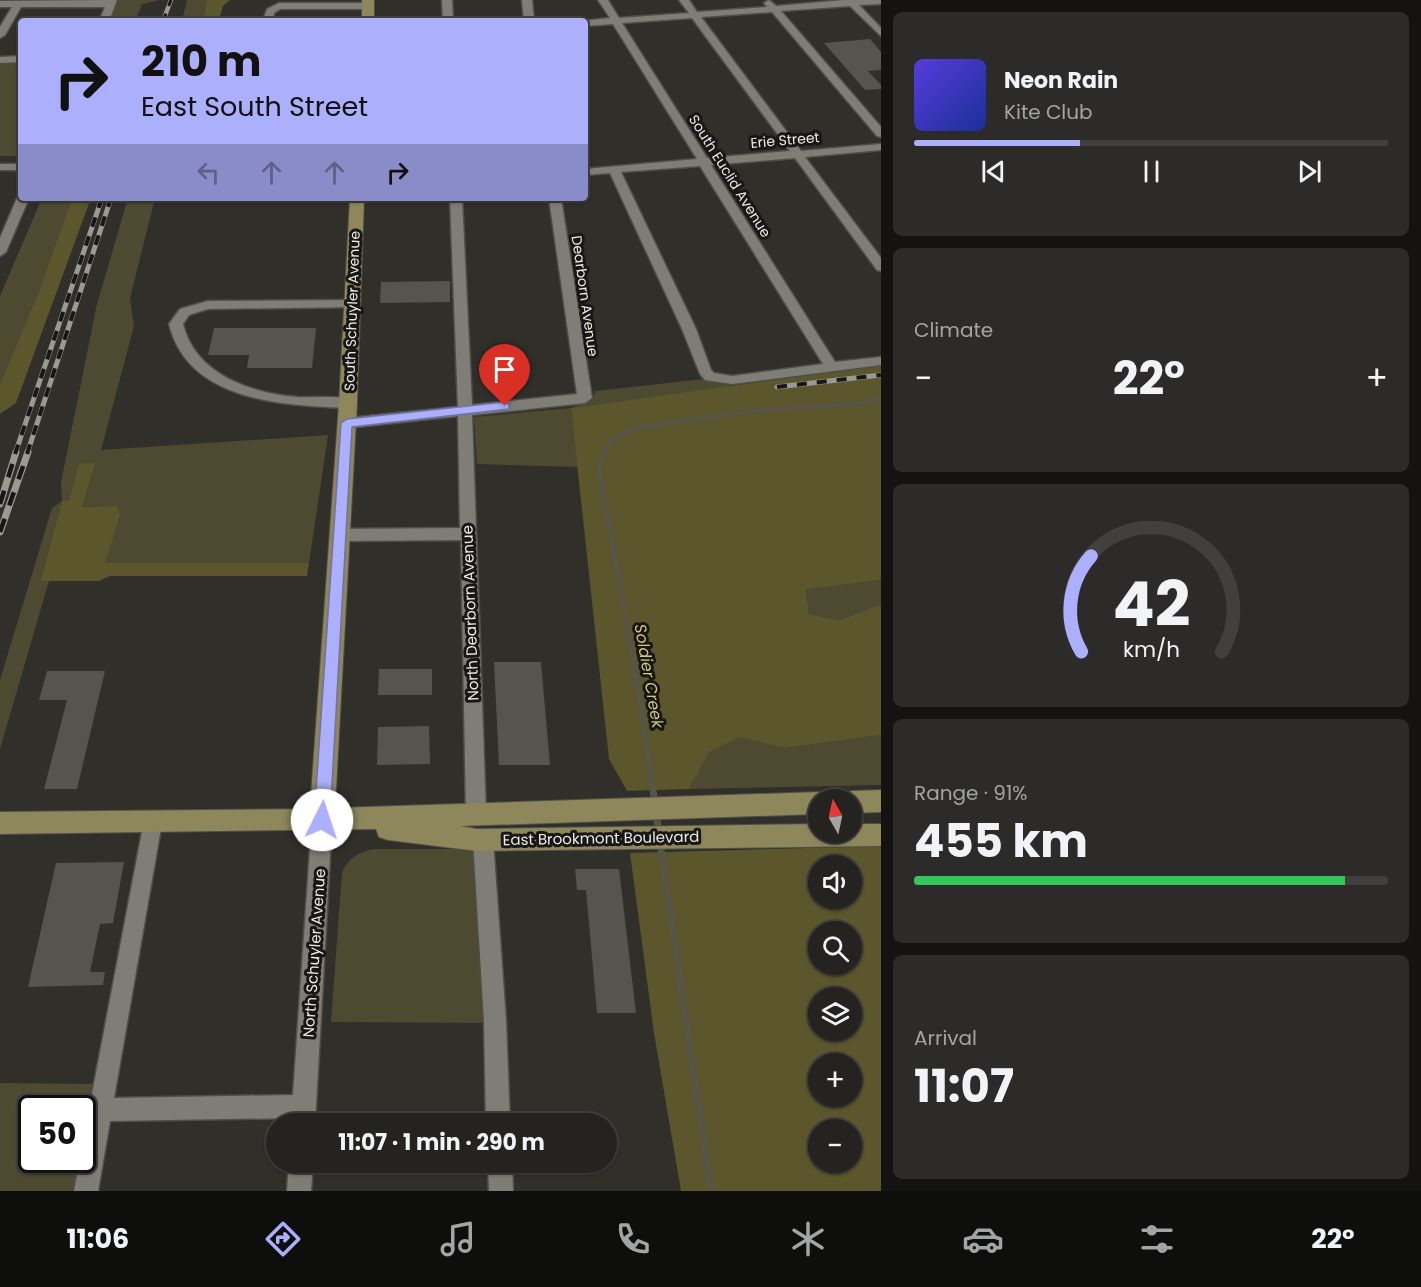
<!DOCTYPE html>
<html lang="en">
<head>
<meta charset="utf-8">
<style>
  body { margin:0; font-family:Poppins,sans-serif; background:#2c2b29; color:#f1f3f6; height:100vh; display:flex; flex-direction:column; font-size:22px; white-space:nowrap }
  * { box-sizing:border-box; margin:0 }
  p { font-size:20px; color:#a3a4a5 }
  .icon { flex:none; width:33px; height:33px; fill:none; stroke:currentColor; stroke-width:2; stroke-linecap:round; stroke-linejoin:round }
  .map { position:relative; flex:1; overflow:hidden }
  .side { display:flex; flex-direction:column; gap:12px; padding:12px; background:#141312; width:540px }
  .side>* { flex:none }
  .hud { position:absolute; left:18px; top:18px; width:570px; height:183px; border-radius:6px; box-shadow:0 2px 4px #0004,0 0 0 2px #41403e; background:#acaffb; color:#111; overflow:hidden }
  .needle { width:39px; rotate:351deg }
  .buttons { position:absolute; left:808px; top:789px; display:grid; gap:12px }
  .buttons a { display:grid; place-items:center; width:54px; height:54px; border-radius:50%; background:#242320; box-shadow:0 2px 4px #0004,0 0 0 2px #41403e; font-size:30px }
  .speed { position:absolute; left:18px; top:1095px; display:flex; gap:12px; font-size:30px; font-weight:700; text-align:center }
  .speed>* { display:grid; place-content:center; width:78px; height:78px; border-radius:50%; background:#242320; box-shadow:0 2px 4px #0004,0 0 0 2px #41403e; line-height:1 }
  .speed .limit { border:3px solid #111; border-radius:9px; background:#fff; color:#111 }
  .pin { position:absolute; display:grid; place-items:center; width:51px; height:51px; color:#fff; margin:-62px -26px; border-radius:50% 50% 50% 0; rotate:-45deg; box-shadow:0 0 6px #0007 }
  .pin .icon { rotate:45deg }
  .me { position:absolute; width:66px; margin:-33px; rotate:4deg; stroke-linejoin:round; filter:drop-shadow(0 0 4px #0008) }
  .turn { display:flex; align-items:center; gap:21px; height:126px; padding:0 24px; font-size:27px }
  .turn .icon { width:78px; height:78px; stroke-width:2.5 }
  .turn b { display:block; font-size:42px; line-height:51px }
  .lanes { display:flex; align-items:center; height:57px; padding:0 24px; background:#0003; justify-content:center; gap:30px; direction:ltr }
  .lanes .off { opacity:.35 }
  .big { font-size:45px; font-weight:700; line-height:1.1 }
  .side .tile { flex:1; display:flex; flex-direction:column; justify-content:center; gap:9px; min-width:0; padding:0 21px; border-radius:9px; background:#2c2b29 }
  .side .dial { align-items:center; gap:0 }
  .dial svg { height:156px; overflow:visible; fill:none; stroke:#41403e; stroke-width:7; stroke-linecap:round; text-anchor:middle }
  .dial text { fill:#f1f3f6; stroke:none }
  .song { display:flex; align-items:center; gap:18px }
  .cover { width:72px; height:72px; border-radius:9px; background:linear-gradient(135deg,hsl(250 70% 55%),hsl(230 70% 35%)) }
  .played { height:6px; border-radius:3px; background:linear-gradient(90deg,#acaffb 35%,#41403e 35%) }
  .keys { display:flex; justify-content:space-around; direction:ltr }
  .heat { display:flex; justify-content:space-between; align-items:center; font-size:33px; direction:ltr }
  .charge { height:9px; border-radius:4px; background:linear-gradient(90deg,#34c759 91%,#41403e 0) }
  .trip { position:absolute; left:266px; top:1113px; width:351px; height:60px; border-radius:30px; background:#242320; box-shadow:0 2px 4px #0004,0 0 0 2px #41403e; font-weight:700; line-height:60px; text-align:center }
  .dock { display:flex; height:96px; justify-content:space-around; align-items:center; background:#0e0e0d; color:#a3a4a5 }
  .dock .icon { width:42px; height:42px }
  .dock .current { color:#acaffb }
  .dock b { font-size:27px; color:#f1f3f6 }
  main { display:flex; flex:1; min-height:0 }
  .map>svg:first-child { display:block }
  .green { fill:#4d4a31 }
  .forest { fill:#5b562b; fill-rule:evenodd }
  .lines { fill:none; stroke-linecap:round; stroke-linejoin:round }
  .stream-far2 { stroke:#575546; stroke-width:4.5 }
  .stream-far1 { stroke:#575546; stroke-width:5 }
  .stream { stroke:#575546; stroke-width:7 }
  .building { fill:#55544e }
  .minor-casing { stroke:#4f4e49; stroke-width:3 }
  .major-casing { stroke:#4f4e49; stroke-width:2 }
  .minor { fill:#7e7d76; fill-rule:evenodd }
  .major { fill:#8d875b; fill-rule:evenodd }
  .rail-far2-casing { stroke:#9a9a95; stroke-width:4.5 }
  .rail-far1-casing { stroke:#9a9a95; stroke-width:5 }
  .rail-casing { stroke:#9a9a95; stroke-width:7 }
  .rail-far2 { stroke:#181715; stroke-width:3; stroke-dasharray:8; stroke-linecap:butt }
  .rail-far1 { stroke:#181715; stroke-width:4; stroke-dasharray:10; stroke-linecap:butt }
  .rail { stroke:#181715; stroke-width:4.5; stroke-dasharray:14; stroke-linecap:butt }
  .route { fill:#acaffb; stroke:#7072a3; stroke-width:1.5 }
  .labels { text-anchor:middle; dominant-baseline:central; stroke-width:6; stroke-linejoin:round; paint-order:stroke }
  .far-street-label { font-size:14px; fill:#eaeae6; stroke:#181715 }
  .street-label { font-size:15px; fill:#eaeae6; stroke:#181715 }
  .water-label { font-size:16px; font-style:italic; fill:#d3c982; stroke:#181715 }
</style>
</head>
<body>
<main>
<div class="map">
<svg width="881" height="1191" viewBox="0 0 881 1191">
  <rect width="100%" height="100%" fill="#302f2a"/>
  <g class="green">
    <path d="M116,0h44l-18,4 -7,17h-27z"/>
    <path d="M187,0h20l-4,21h-21z"/>
    <rect x="0" y="63" width="21" height="93"/>
    <path d="M42,198h30l-34,95 -38,91v-88z"/>
    <path d="M128,198h27l-25,100 4,28 -33,124 227,-15 -19,128h-205l11,-57 -33,1 14,-43 -27,37h-7l-22,79 9,1 -49,168v-69l52,-172 10,-7 -1,-19 36,-178z"/>
    <path d="M704,379l29,7 -162,22 7,59 -101,-3 -3,-47 97,-9 21,-8 3,-9z"/>
    <path d="M881,580v24l-42,16 -30,-6 -3,-26z"/>
    <path d="M881,735v50l-192,4 21,-37 30,-16 45,12z"/>
    <path d="M374,849h104l10,174 -157,-1 11,-150c7,-15 17,-20 32,-23z"/>
    <path d="M0,1083l96,1 -13,70 -1,-46h-50v52h50l-6,31h-76z"/>
  </g>
  <g class="forest">
    <path d="M207,0h23l-7,6 -4,15h-16z"/>
    <path d="M72,198h19l-75,205 -16,11v-30l38,-91z"/>
    <path d="M881,365v215l-75,9 3,25 30,6 42,-16v131l-96,13 -45,-11 -30,15 -21,37 -62,2 -18,-32 -38,-351z"/>
    <path d="M96,463l-14,44 34,-1 4,8 -15,49h204l-2,13h-197l-11,5h-59l22,-80h7l10,-37z"/>
    <path d="M881,846v345h-200l-27,-158 -24,-180zM819,866h33v32h-33zM819,932h33v32h-33zM819,998h33v32h-33zM819,1064h33v32h-33zM819,1130h33v32h-33z"/>
  </g>
  <g class="lines">
    <path class="stream-far2" d="M603,454l8,-13 22,-13 120,-17 109,-8 19,-5"/>
    <path class="stream-far1" d="M603,452l-4,17 42,236 10,73"/>
    <g class="stream">
      <path d="M651,776l4,28"/>
      <path d="M656,813l3,20"/>
      <path d="M660,843l51,348"/>
    </g>
  </g>
  <g class="building">
    <path d="M870,39l11,13v18l-13,1 13,14v4l-16,1 -41,-47z"/>
    <path d="M450,281v21l-70,1 1,-21z"/>
    <path d="M214,328h102l-4,40h-65l2,-13h-41z"/>
    <path d="M494,662h47l9,103h-51z"/>
    <path d="M379,669h53v26h-54z"/>
    <path d="M47,671h58l-28,118h-33l23,-89h-28z"/>
    <path d="M429,726l1,38 -53,1 1,-38z"/>
    <path d="M124,862l-11,61 -13,1 -10,48h15l-2,13 -75,2 28,-124z"/>
    <path d="M575,869h44l17,144h-39l-11,-123h-9z"/>
  </g>
  <g class="lines">
    <defs>
      <g id="minor">
        <path d="M107,0h10l-8,21h-10l6,-14h-84l-16,28 -5,3v-11l12,-20h-12v-6z"/>
        <path d="M442,0h10l1,21h-10z"/>
        <path d="M522,0h10l2,21h-10z"/>
        <path d="M598,0h10l11,18 70,-5 -10,-13h10l8,12 70,-5 -3,-4 5,-3 7,6 68,-6h37v4l-22,1 22,23v8l-31,-30 -69,5 100,116v10l-4,-1 -105,-124 -71,5 100,134 80,-7v6l-76,7 76,101v13l-4,-1 -82,-112 -84,7 124,197 46,-5v8l-149,19 -27,-4 -5,-6 -18,-45 -72,-156 -25,2v-6l112,-10 -84,-135 -28,2v-5h-3l28,-3zM692,18l98,133 -83,7 -85,-135zM700,166l123,198 -91,12 -18,-3 -3,-3 -15,-41 -75,-157z"/>
        <path d="M279,3h89l5,3 -5,3h-88l-6,4 -1,8h-10l4,-12z"/>
        <path d="M368,17l4,4h-27l5,-3z"/>
        <path d="M21,56v6l-21,1v-6z"/>
        <rect x="0" y="164" width="21" height="6"/>
        <path d="M21,195v3h8l-23,54 -6,4v-18l17,-40z"/>
        <path d="M450,198h12l10,207 105,-11 -28,-196h12l31,200 -7,5 -113,12 14,400 -3,6 -7,3 -7,-3 -3,-6 -5,-275 -121,1 -6,-2 -2,-4 2,-4 6,-2 120,-1 -2,-112 -111,12 -7,-5 7,-5 111,-11z"/>
        <path d="M352,300l6,4 -1,3 -149,2 -19,6 -6,9c12,50 67,69 114,73 18,1 39,-2 56,3l2,3 -7,5c-65,-3 -160,-6 -179,-84l11,-15 28,-8z"/>
        <path d="M322,811l7,3 3,6 -17,304h-24l1,-6 -182,3 -12,70h-24l6,-31h2l7,-50 56,-294 7,-3 7,3 3,6 -48,276 179,-3 19,-275 3,-6z"/>
        <path d="M483,831l7,3 3,6 13,181 4,103h-24l-2,-103 -11,-181 3,-6z"/>
        <path d="M289,1162h24l-2,29h-24z"/>
        <path d="M488,1162h24l1,29h-24z"/>
      </g>
      <g id="major">
        <rect x="362" y="0" width="12" height="21"/>
        <path d="M350,198h14l-7,205 -22,405 484,-16 9,3 2,5h-11v14l-359,12 17,3 342,-5v8h33v-8h29v22l-404,5 -89,-11 -9,-3 -3,-8 -376,5v-22l310,-3 29,-406z"/>
        <path d="M881,790v22l-29,1v-13h-11l2,-6 9,-3z"/>
      </g>
    </defs>
    <use href="#minor" class="minor-casing"/>
    <use href="#major" class="major-casing"/>
    <use href="#minor" class="minor"/>
    <use href="#major" class="major"/>
    <defs>
      <path id="rail-far2" d="M163,21l8,-21"/>
      <g id="rail-far1">
        <path d="M777,387l104,-12"/>
        <path d="M15,454l87,-256"/>
        <path d="M27,454l84,-256"/>
      </g>
      <g id="rail">
        <path d="M0,504l16,-52"/>
        <path d="M0,532l28,-80"/>
      </g>
    </defs>
    <use href="#rail-far2" class="rail-far2-casing"/>
    <use href="#rail-far1" class="rail-far1-casing"/>
    <use href="#rail" class="rail-casing"/>
    <use href="#rail-far2" class="rail-far2"/>
    <use href="#rail-far1" class="rail-far1"/>
    <use href="#rail" class="rail"/>
  </g>
  <path class="route" d="M505,402l4,2v5l-157,18 -22,393 -2,6 -6,2 -5,-2 -3,-6 27,-397 6,-4z"/>
  <g class="labels">
    <g class="far-street-label">
      <text transform="translate(785 140) rotate(-5)">Erie Street</text>
      <text transform="translate(730 176) rotate(58)">South Euclid Avenue</text>
      <text transform="translate(585 296) rotate(82)">Dearborn Avenue</text>
      <text transform="translate(352 311) rotate(-88)">South Schuyler Avenue</text>
    </g>
    <g class="street-label">
      <text transform="translate(470 613) rotate(-92)">North Dearborn Avenue</text>
      <text transform="translate(601 838) rotate(-1)">East Brookmont Boulevard</text>
      <text transform="translate(314 953) rotate(-86)">North Schuyler Avenue</text>
    </g>
    <g class="water-label">
      <text transform="translate(649 676) rotate(80)">Soldier Creek</text>
    </g>
  </g>
</svg>
<div class="buttons">
<a><svg class="needle" viewBox="-14 -14 28 28"><path d="M0-13l5 13h-10z" fill="#e53935"/><path d="M0 13l5-13h-10z" fill="#a3a4a5"/></svg></a>
<a><svg class="icon" aria-label="sound" viewBox="0 0 24 24"><path d="M4 9h4l5-4v14l-5-4H4zM17 9q2 3 0 6"/></svg></a>
<a><svg class="icon" aria-label="search" viewBox="0 0 24 24"><circle cx="10" cy="10" r="6"/><path d="M15 15l6 6"/></svg></a>
<a><svg class="icon" aria-label="layers" viewBox="0 0 24 24"><path d="M12 4l9 5-9 5-9-5zM3 14l9 5 9-5"/></svg></a>
<a>+</a>
<a>−</a>
</div>
<div class="speed"><div class="limit">50</div></div>
<div class="pin" style="left:505px;top:406px;background:#d93025"><svg class="icon" aria-label="arrive" viewBox="0 0 24 24"><path d="M6 21V4h12l-3 4 3 4H6"/></svg></div>
<svg class="me" style="left:322px;top:820px" viewBox="-20 -20 40 40"><circle r="19" fill="#fff"/><path d="M0-13L10 11 0 6-10 11z" fill="#acaffb"/></svg>
<div class="trip">11:07 · 1 min · 290 m</div>
<div class="hud">
<div class="turn"><svg class="icon" aria-label="right" viewBox="0 0 24 24"><path d="M7 20v-9h11M14 6l5 5-5 5"/></svg><div><b>210 m</b>East South Street</div></div>
<div class="lanes"><svg class="icon off" aria-label="left" viewBox="0 0 24 24"><path d="M17 20v-9H6M10 6l-5 5 5 5"/></svg><svg class="icon off" aria-label="ahead" viewBox="0 0 24 24"><path d="M12 20V5M6 11l6-6 6 6"/></svg><svg class="icon off" aria-label="ahead" viewBox="0 0 24 24"><path d="M12 20V5M6 11l6-6 6 6"/></svg><svg class="icon" aria-label="right" viewBox="0 0 24 24"><path d="M7 20v-9h11M14 6l5 5-5 5"/></svg></div>
</div>
</div>
<section class="side">
<div class="tile">
<div class="song"><i class="cover"></i><div><b>Neon Rain</b><p>Kite Club</p></div></div>
<div class="played"></div>
<div class="keys"><svg class="icon" aria-label="previous" viewBox="0 0 24 24"><path d="M18 5L8 12l10 7zM5 5v14"/></svg><svg class="icon" aria-label="pause" viewBox="0 0 24 24"><path d="M8 5v14M16 5v14"/></svg><svg class="icon" aria-label="next" viewBox="0 0 24 24"><path d="M6 5l10 7-10 7zM19 5v14"/></svg></div>
</div>
<div class="tile"><p>Climate</p>
<div class="heat"><a>−</a><b class="big">22°</b><a>+</a></div>
</div>
<div class="tile dial"><svg viewBox="0 0 100 80">
<path d="M14 69A42 42 0 1 1 86 69"/>
<path d="M14 69A42 42 0 0 1 19 20" stroke="#acaffb"/>
<text x="50" y="56" font-size="32" font-weight="700">42</text>
<text x="50" y="72" font-size="11">km/h</text>
</svg></div>
<div class="tile"><p>Range · 91%</p><b class="big">455 km</b><div class="charge"></div></div>
<div class="tile"><p>Arrival</p><b class="big">11:07</b></div>
</section>
</main>
<nav class="dock">
<b>11:06</b>
<svg class="icon current" aria-label="directions" viewBox="0 0 24 24"><path d="M12 3l9 9-9 9-9-9zM9 14v-3h6M13 9l2 2-2 2"/></svg>
<svg class="icon" aria-label="music" viewBox="0 0 24 24"><path d="M9 18V5l10-2v13"/><circle cx="6" cy="18" r="3"/><circle cx="16" cy="16" r="3"/></svg>
<svg class="icon" aria-label="phone" viewBox="0 0 24 24"><path d="M5 4h4l2 5-3 2q2 4 5 5l2-3 5 2v4C11 20 4 13 5 4z"/></svg>
<svg class="icon" aria-label="climate" viewBox="0 0 24 24"><path d="M12 3v18M4 7l16 10M4 17L20 7"/></svg>
<svg class="icon" aria-label="car" viewBox="0 0 24 24"><path d="M5 17H2v-5l4-1 3-4h7l3 4 3 1v5h-3M9 17h6M6 11h13"/><circle cx="7" cy="17" r="2"/><circle cx="17" cy="17" r="2"/></svg>
<svg class="icon" aria-label="filters" viewBox="0 0 24 24"><path d="M4 7h16M4 17h16"/><circle cx="9" cy="7" r="2"/><circle cx="15" cy="17" r="2"/></svg>
<b>22°</b>
</nav>
</body>
</html>
